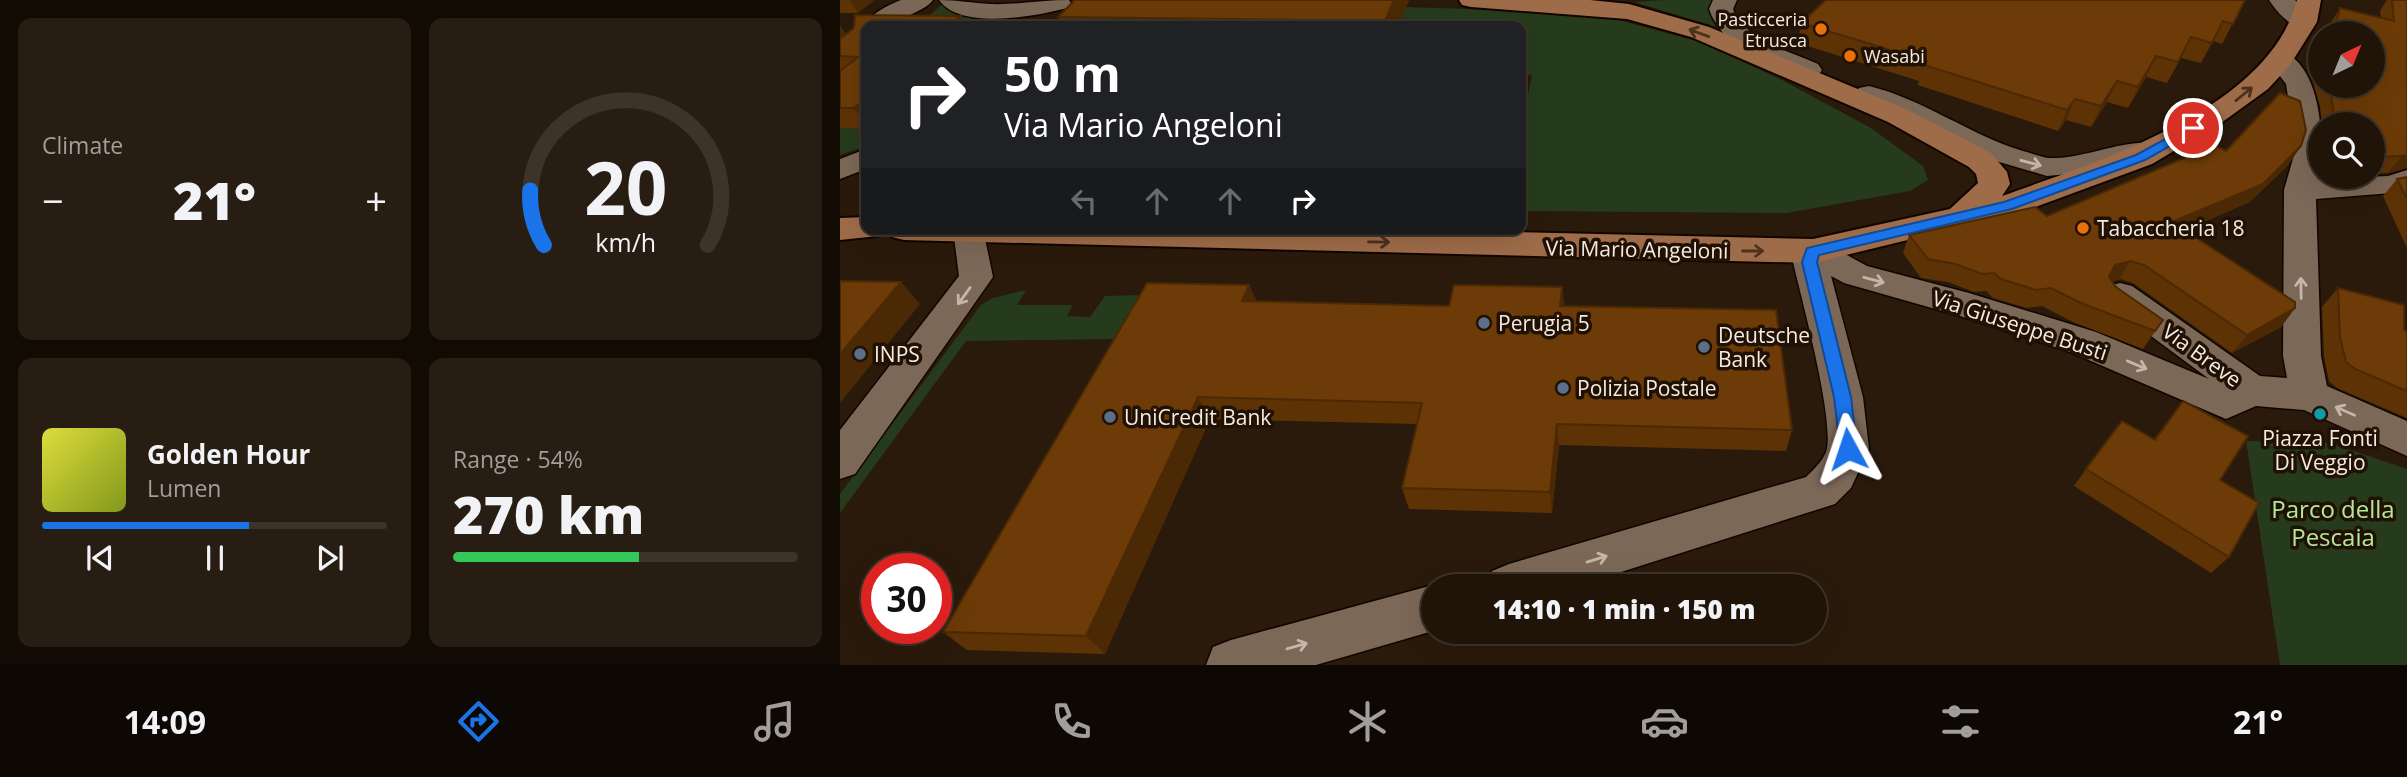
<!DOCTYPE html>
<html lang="en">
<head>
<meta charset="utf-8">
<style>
  body { margin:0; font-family:"Open Sans",sans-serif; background:#281d12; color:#f1f3f6; height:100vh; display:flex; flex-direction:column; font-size:26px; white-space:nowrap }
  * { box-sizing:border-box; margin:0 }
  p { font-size:23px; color:#a29e9c }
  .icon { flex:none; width:38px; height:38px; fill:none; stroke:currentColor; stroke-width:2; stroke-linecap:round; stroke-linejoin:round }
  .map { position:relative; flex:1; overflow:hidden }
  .drawer { display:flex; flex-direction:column; gap:18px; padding:18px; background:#120b04; width:840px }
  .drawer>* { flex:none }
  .banner { position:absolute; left:21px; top:21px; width:665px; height:214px; border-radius:14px; box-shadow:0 7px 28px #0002,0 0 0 2px #3d3329; background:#202124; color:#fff; overflow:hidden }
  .needle { width:46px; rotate:43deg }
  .buttons { position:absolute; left:1468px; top:21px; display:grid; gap:14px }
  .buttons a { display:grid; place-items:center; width:77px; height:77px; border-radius:50%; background:#201408; box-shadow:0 7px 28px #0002,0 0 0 2px #3d3329; font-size:35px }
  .speed { position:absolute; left:21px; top:553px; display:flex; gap:14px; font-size:35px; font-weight:700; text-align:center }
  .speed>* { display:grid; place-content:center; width:91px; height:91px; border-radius:50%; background:#201408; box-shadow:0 7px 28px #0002,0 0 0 2px #3d3329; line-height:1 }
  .speed .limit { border:10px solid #d22; background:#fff; color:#111 }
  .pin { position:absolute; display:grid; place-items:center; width:60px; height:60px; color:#fff; margin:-30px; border:4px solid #fff; border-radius:50%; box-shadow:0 2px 7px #0007 }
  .me { position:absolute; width:77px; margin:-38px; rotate:355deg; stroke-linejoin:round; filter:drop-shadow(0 0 5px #0008) }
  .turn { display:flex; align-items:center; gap:24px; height:147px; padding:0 28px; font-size:32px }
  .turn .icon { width:91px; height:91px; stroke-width:2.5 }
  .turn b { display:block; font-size:49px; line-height:60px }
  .lanes { display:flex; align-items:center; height:66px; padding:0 28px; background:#0003; justify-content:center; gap:35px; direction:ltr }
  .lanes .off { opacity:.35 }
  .big { font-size:52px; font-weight:800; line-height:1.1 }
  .drawer .widget { flex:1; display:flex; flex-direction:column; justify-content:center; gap:10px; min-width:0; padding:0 24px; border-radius:14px; background:#281d12 }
  .drawer .dial { align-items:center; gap:0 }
  .dial svg { height:182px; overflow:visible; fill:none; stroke:#3d3329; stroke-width:7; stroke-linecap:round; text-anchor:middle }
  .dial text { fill:#f1f3f6; stroke:none }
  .song { display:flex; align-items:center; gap:21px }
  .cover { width:84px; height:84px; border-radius:10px; background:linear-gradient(135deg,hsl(60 70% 55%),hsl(70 70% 35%)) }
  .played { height:7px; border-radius:4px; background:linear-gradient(90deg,#1a73e8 60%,#3d3329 60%) }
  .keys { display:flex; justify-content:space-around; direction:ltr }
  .heat { display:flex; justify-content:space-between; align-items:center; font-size:38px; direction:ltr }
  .charge { height:10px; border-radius:5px; background:linear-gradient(90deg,#34c759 54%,#3d3329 0) }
  .drawer .tiles { flex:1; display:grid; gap:18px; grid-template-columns:repeat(2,1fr) }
  .trip { position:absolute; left:581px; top:574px; width:406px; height:70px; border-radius:35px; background:#201408; box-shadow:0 7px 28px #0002,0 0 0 2px #3d3329; font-weight:800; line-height:70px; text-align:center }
  .tabs { display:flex; height:112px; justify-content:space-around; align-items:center; background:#0d0803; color:#a29e9c }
  .tabs .icon { width:49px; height:49px }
  .tabs .current { color:#1a73e8 }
  .tabs b { font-size:32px; color:#f1f3f6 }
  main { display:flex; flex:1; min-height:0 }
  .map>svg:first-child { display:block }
  .green { fill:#263b1c }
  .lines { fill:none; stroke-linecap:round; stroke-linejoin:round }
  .minor-casing { stroke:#120500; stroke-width:3 }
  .major-casing { stroke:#120500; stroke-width:4 }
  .minor { fill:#7c6857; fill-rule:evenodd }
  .major { fill:#9f6c49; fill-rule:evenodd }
  .wall { fill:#5d3306 }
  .shaded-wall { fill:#4c2905 }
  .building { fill:#6c3b07; stroke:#4c2905; stroke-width:2 }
  .oneway { stroke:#4c311c }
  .oneway2 { stroke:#c5b6a9 }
  .route { fill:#1a73e8; stroke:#114b97; stroke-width:2 }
  .food-dot { fill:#e8710a; stroke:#201104; stroke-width:2.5 }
  .service-dot { fill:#5c6f8a; stroke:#201104; stroke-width:2.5 }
  .culture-dot { fill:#0f9aa8; stroke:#201104; stroke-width:2.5 }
  .labels { text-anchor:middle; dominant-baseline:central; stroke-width:7; stroke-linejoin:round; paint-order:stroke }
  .far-poi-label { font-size:18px; fill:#f5eae0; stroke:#201104; text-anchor:end }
  .poi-label { font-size:21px; fill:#f5eae0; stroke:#201104; text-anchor:start }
  .street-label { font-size:21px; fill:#f5eae0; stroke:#201104 }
  .near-park-label { font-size:24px; fill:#b1e999; stroke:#201104 }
</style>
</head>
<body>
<main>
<section class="drawer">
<div class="tiles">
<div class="widget"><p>Climate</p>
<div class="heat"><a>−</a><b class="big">21°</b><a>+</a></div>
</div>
<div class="widget dial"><svg viewBox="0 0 100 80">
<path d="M14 69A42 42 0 1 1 86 69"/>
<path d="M14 69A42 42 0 0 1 8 45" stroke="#1a73e8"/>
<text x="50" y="56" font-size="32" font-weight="700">20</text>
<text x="50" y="72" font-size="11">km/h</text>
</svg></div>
<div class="widget">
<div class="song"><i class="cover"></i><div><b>Golden Hour</b><p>Lumen</p></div></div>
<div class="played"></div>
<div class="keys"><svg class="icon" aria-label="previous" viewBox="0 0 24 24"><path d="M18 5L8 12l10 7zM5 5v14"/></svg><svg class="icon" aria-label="pause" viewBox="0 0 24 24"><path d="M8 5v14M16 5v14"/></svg><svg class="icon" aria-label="next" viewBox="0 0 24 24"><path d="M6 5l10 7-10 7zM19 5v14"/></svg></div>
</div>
<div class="widget"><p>Range · 54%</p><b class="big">270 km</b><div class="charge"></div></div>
</div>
</section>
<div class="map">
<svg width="1567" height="665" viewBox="0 0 1567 665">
  <rect width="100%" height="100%" fill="#2a1a0b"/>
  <g class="green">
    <path d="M825,0h48l-2,19 6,8 -83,-25z"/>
    <path d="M102,4l8,4 72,5 -19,13h-85z"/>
    <path d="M566,7l156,5 49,6 86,23 85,39 89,48 52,38 5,14 -18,11 -123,22 -266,-2v-102h4l7,-34 -11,-1v-48h-123z"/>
    <path d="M0,128l26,1v17l-26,9z"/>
    <path d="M186,290l-9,15h56l-6,11 23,1 15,-21 39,-1 -22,44 -156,2 -126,172v-19l141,-189 12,-7z"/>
    <path d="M1406,441l84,2 77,26v196h-127z"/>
  </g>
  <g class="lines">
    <defs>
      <g id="minor">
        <path d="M61,0h32c-9,12 -31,16 -43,26h-24v5l-3,-5c9,-13 23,-20 38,-26z"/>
        <path d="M99,0c18,0 34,3 51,4 26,1 52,-4 79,-4l2,3 -4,5c-30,8 -106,23 -128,-8z"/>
        <path d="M873,0h24l-4,9c12,31 56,42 85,55l4,6 -4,6 -9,2 -9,-2c-36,-17 -77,-27 -91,-67z"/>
        <path d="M1429,0h26l21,22 -3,5c-19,5 -34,-12 -44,-27z"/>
        <path d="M1440,51c42,11 46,95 38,128l70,-3 19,-6v20l-3,2 -88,7 5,157 6,30 80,35v35l-103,-46 -48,-4 -30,13 -156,-67 -110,-36 -116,-33 -13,-7 32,121 6,52 -18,39 -16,16 -258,82h-91l6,-15 17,-7 297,-87c8,-8 16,-15 20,-25 10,-28 -25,-155 -33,-190l8,-19 12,-3 12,3 42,23 102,27 127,39 113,47 -101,-75 -6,-9 6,-9 12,-3 12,3 128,90 27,2 -4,-22 1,-166 12,-42 -10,-64 -19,-25 4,-5z"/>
        <path d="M1029,86c54,13 101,49 154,65 8,2 18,6 26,7 33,2 79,-21 106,-14l5,6 -5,6 -65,16 -43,4 -68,-20 -54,-28 -66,-28 -4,-6 4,-6z"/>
        <path d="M26,149v20l-26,10v-20z"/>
        <path d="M113,229h30l10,48 -138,197 -15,5v-49l119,-154z"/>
        <path d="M593,585l2,1h-2v45l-117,34h-110l7,-18 18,-7z"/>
      </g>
      <g id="major">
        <path d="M619,0h131l39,4 80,23 199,83 83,43 16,19 3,12 -8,12c94,-34 267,-86 295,-196h24l-4,22 -27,43 -22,24 -47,34 -69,41 -133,49 -206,50 -909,-23 -12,-3 -5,-8h499l427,10 137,-30 28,-26 -2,-9 -7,-7 -81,-45 -197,-85 -64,-18 -156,-12 -9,-2z"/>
        <path d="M26,217v12h16l-4,7 -38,4v-22z"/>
      </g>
    </defs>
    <use href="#minor" class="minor-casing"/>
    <use href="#major" class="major-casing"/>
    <use href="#minor" class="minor"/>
    <use href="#major" class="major"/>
  </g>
  <g class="wall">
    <path d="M0,0h34l-16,13h-18z"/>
    <path d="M235,0h334l-11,26h-335l-5,-9z"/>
    <path d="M1405,0l-23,44 -9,-3 -12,22 -20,-5 -14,25 -21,-6 -18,31 -21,-6 -16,25 -25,-7 -8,11 -140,-46 1,-4 -121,-38 3,-20z"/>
    <path d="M1547,0h20v168l-19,5 -15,1v-50h-51l-2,-18 -7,-24 7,-26v30h53v-53h-46l3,-9 10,-16 41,10 -1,-7z"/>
    <path d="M15,15l105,1 6,10h-100v103l-26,-1v-102l6,8 -2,1 10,-7z"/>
    <path d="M1386,151l63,13 -39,38 -65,28 110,78 -14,19 -49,26 -99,-70 -13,-4 -8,2 4,6 47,33 -20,29 -70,-27 -31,-16 -15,2 -34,-10 -7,-7 -12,1 -26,-10 -27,-4 -18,-25 6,-18 138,-19z"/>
    <path d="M1567,177v71l-24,-52 14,-17z"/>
    <path d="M409,285l8,17 192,4 113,-19 2,19 228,124 -6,21 -227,-6 -7,68 -143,-4 -7,-21 15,-64 -207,-5 -105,235 -138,-4 -24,-18z"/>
    <path d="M1498,288l69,44v86l-70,-30 -8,-7 -5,-25 -2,-49z"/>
    <path d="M1343,401l37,79 9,77 -18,16 -137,-87 12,-17 68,-30z"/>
  </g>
  <g class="shaded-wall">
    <path d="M10,0h24l-16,13z"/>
    <path d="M554,0h15l-11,26h-12l-1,-5z"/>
    <path d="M120,16l6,10h-17z"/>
    <path d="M0,26l6,8 -6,5z"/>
    <path d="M1316,56l-10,21 -18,31 10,-21z"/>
    <path d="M1277,81l-10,21 -16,25 10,-21z"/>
    <path d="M26,98v26l-12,-16z"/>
    <path d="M1235,99l-9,21 -8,11 9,-21z"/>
    <path d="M1461,146l-12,18 -39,38 -89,38 11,-18z"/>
    <path d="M1567,155v13l-19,5 13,-17z"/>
    <path d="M1290,261l-10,18 -15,5 10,-19z"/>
    <path d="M61,282l19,22 -80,99v-49z"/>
    <path d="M409,285l10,23 -17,-7z"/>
    <path d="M722,287l2,22 -4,-3z"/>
    <path d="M1455,308l-14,19 -49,26 15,-18z"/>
    <path d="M358,397l12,22 -105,235 -19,-18z"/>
    <path d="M717,424l2,21 -7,68 -2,-21z"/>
  </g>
  <g class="building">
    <path d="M235,0h319l-9,21 -327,-4z"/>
    <path d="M986,0h419l-12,24 -10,-3 -11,22 -21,-6 -13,25 -22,-6 -18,31 -21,-6 -16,25 -26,-7 -8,11 -143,-45 3,-4 -126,-38z"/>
    <path d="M1552,0h15v155l-6,1 -20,1 -8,-2v-31h-38l-5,-38h43v-53h-40l7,-25 54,13z"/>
    <path d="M15,15l105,1 -11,10h-83v72l-12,10h-14v-37l18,-14 -18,-1v-17l14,-11z"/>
    <path d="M1440,93l20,8 6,29 -5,16 -38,38 -91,38 123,80v6l-48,27 -103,-70 -14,-4 -15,4 -6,12 7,10 47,33 -8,11 -72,-27 -32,-16 -15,2 -35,-11 -7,-6 -12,1 -27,-10 -27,-5 -19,-24 126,-28 12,9 168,-71 11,6z"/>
    <path d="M1567,177v22l-10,-20z"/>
    <path d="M0,281l61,1 -61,72z"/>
    <path d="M307,283l102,2 -7,16 207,5 5,-21 108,2 -2,19 216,4 16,120 -235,-6 -7,68 -148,-4 20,-85 -224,-6 -112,239 -143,-4z"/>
    <path d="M1498,288l66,17v25l3,2v59l-52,-22 -9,-7 -6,-25z"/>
    <path d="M1343,401l65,35 -28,44 39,23 -30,54 -143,-88 36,-48 33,19z"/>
  </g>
  <defs><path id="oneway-shaft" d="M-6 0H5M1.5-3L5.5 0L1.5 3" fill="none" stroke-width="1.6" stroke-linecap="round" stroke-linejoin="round" transform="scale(1.75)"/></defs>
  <g class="oneway">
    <use href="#oneway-shaft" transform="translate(859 33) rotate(-160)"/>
    <use href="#oneway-shaft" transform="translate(1404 94) rotate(-39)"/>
    <use href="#oneway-shaft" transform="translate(539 242) rotate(1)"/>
    <use href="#oneway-shaft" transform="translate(913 251)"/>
  </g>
  <g class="oneway2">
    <use href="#oneway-shaft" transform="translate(1191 163) rotate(15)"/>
    <use href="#oneway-shaft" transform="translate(1034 280) rotate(15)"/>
    <use href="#oneway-shaft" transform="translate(1461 288) rotate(-91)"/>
    <use href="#oneway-shaft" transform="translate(124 296) rotate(126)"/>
    <use href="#oneway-shaft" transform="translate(1297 365) rotate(23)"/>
    <use href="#oneway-shaft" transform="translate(1505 411) rotate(-156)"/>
    <use href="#oneway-shaft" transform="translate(757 559) rotate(-17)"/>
    <use href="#oneway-shaft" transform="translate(457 646) rotate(-16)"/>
  </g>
  <path class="route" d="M1353,124l5,1v5l-53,30 -133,49 -193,46 -2,7 34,135 6,52 -3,6 -6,2 -7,-2 -7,-58 -32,-135 5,-14 197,-46 132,-47z"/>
  <g class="food-dot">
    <circle cx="981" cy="29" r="7"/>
    <circle cx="1010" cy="56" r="7"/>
    <circle cx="1243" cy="228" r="7"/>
  </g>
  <g class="service-dot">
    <circle cx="644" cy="323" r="7"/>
    <circle cx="864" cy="347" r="7"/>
    <circle cx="20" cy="354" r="7"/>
    <circle cx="723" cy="388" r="7"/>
    <circle cx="270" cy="417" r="7"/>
  </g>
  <circle class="culture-dot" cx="1480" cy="414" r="7"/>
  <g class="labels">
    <g class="far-poi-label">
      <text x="967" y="19">Pasticceria<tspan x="967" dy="21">Etrusca</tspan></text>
      <text x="1024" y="56" text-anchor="start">Wasabi</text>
    </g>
    <g class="poi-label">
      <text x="1257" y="228">Tabaccheria 18</text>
      <text x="658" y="323">Perugia 5</text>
      <text x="878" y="335">Deutsche<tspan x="878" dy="24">Bank</tspan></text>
      <text x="34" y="354">INPS</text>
      <text x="737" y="388">Polizia Postale</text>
      <text x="284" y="417">UniCredit Bank</text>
      <text x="1480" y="438" text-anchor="middle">Piazza Fonti<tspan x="1480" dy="24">Di Veggio</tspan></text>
    </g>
    <g class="street-label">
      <text transform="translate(797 249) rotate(1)">Via Mario Angeloni</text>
      <text transform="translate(1180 325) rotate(18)">Via Giuseppe Busti</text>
      <text transform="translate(1362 355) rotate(36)">Via Breve</text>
    </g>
    <g class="near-park-label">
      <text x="1493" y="508">Parco della<tspan x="1493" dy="28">Pescaia</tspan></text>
    </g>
  </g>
</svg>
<div class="buttons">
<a><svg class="needle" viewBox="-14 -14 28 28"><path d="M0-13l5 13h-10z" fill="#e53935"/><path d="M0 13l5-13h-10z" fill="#a29e9c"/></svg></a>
<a><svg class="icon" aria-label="search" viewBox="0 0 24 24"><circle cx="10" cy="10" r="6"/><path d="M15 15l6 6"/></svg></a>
</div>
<div class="speed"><div class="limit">30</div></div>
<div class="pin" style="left:1353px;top:128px;background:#d93025"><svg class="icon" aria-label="arrive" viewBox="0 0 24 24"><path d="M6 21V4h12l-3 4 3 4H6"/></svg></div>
<svg class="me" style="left:1008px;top:449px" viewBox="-20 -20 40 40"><path d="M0-17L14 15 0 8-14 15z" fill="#1a73e8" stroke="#fff" stroke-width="4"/></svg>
<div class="trip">14:10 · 1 min · 150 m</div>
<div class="banner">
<div class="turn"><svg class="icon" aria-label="right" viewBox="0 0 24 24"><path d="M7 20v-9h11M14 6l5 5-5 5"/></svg><div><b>50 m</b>Via Mario Angeloni</div></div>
<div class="lanes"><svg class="icon off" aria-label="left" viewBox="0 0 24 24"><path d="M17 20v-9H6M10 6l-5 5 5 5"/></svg><svg class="icon off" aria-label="ahead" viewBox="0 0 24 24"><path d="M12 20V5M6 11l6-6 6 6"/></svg><svg class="icon off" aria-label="ahead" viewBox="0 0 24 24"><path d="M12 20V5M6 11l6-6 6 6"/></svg><svg class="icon" aria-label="right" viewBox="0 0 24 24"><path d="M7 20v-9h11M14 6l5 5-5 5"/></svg></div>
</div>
</div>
</main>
<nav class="tabs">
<b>14:09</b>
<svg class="icon current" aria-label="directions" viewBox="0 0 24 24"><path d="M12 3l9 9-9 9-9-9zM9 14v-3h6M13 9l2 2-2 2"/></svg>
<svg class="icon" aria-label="music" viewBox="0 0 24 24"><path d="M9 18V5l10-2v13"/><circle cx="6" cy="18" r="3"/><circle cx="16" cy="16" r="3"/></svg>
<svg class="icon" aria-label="phone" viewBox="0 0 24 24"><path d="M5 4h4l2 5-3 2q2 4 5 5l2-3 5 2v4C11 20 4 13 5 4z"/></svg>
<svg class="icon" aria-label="climate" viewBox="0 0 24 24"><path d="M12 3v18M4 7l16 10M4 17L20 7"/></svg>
<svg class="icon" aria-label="car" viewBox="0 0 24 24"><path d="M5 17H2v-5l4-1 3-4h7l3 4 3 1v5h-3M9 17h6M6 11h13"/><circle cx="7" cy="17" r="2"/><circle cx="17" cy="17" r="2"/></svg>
<svg class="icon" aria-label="filters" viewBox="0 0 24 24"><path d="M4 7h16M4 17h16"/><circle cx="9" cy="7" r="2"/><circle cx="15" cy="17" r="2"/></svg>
<b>21°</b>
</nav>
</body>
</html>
